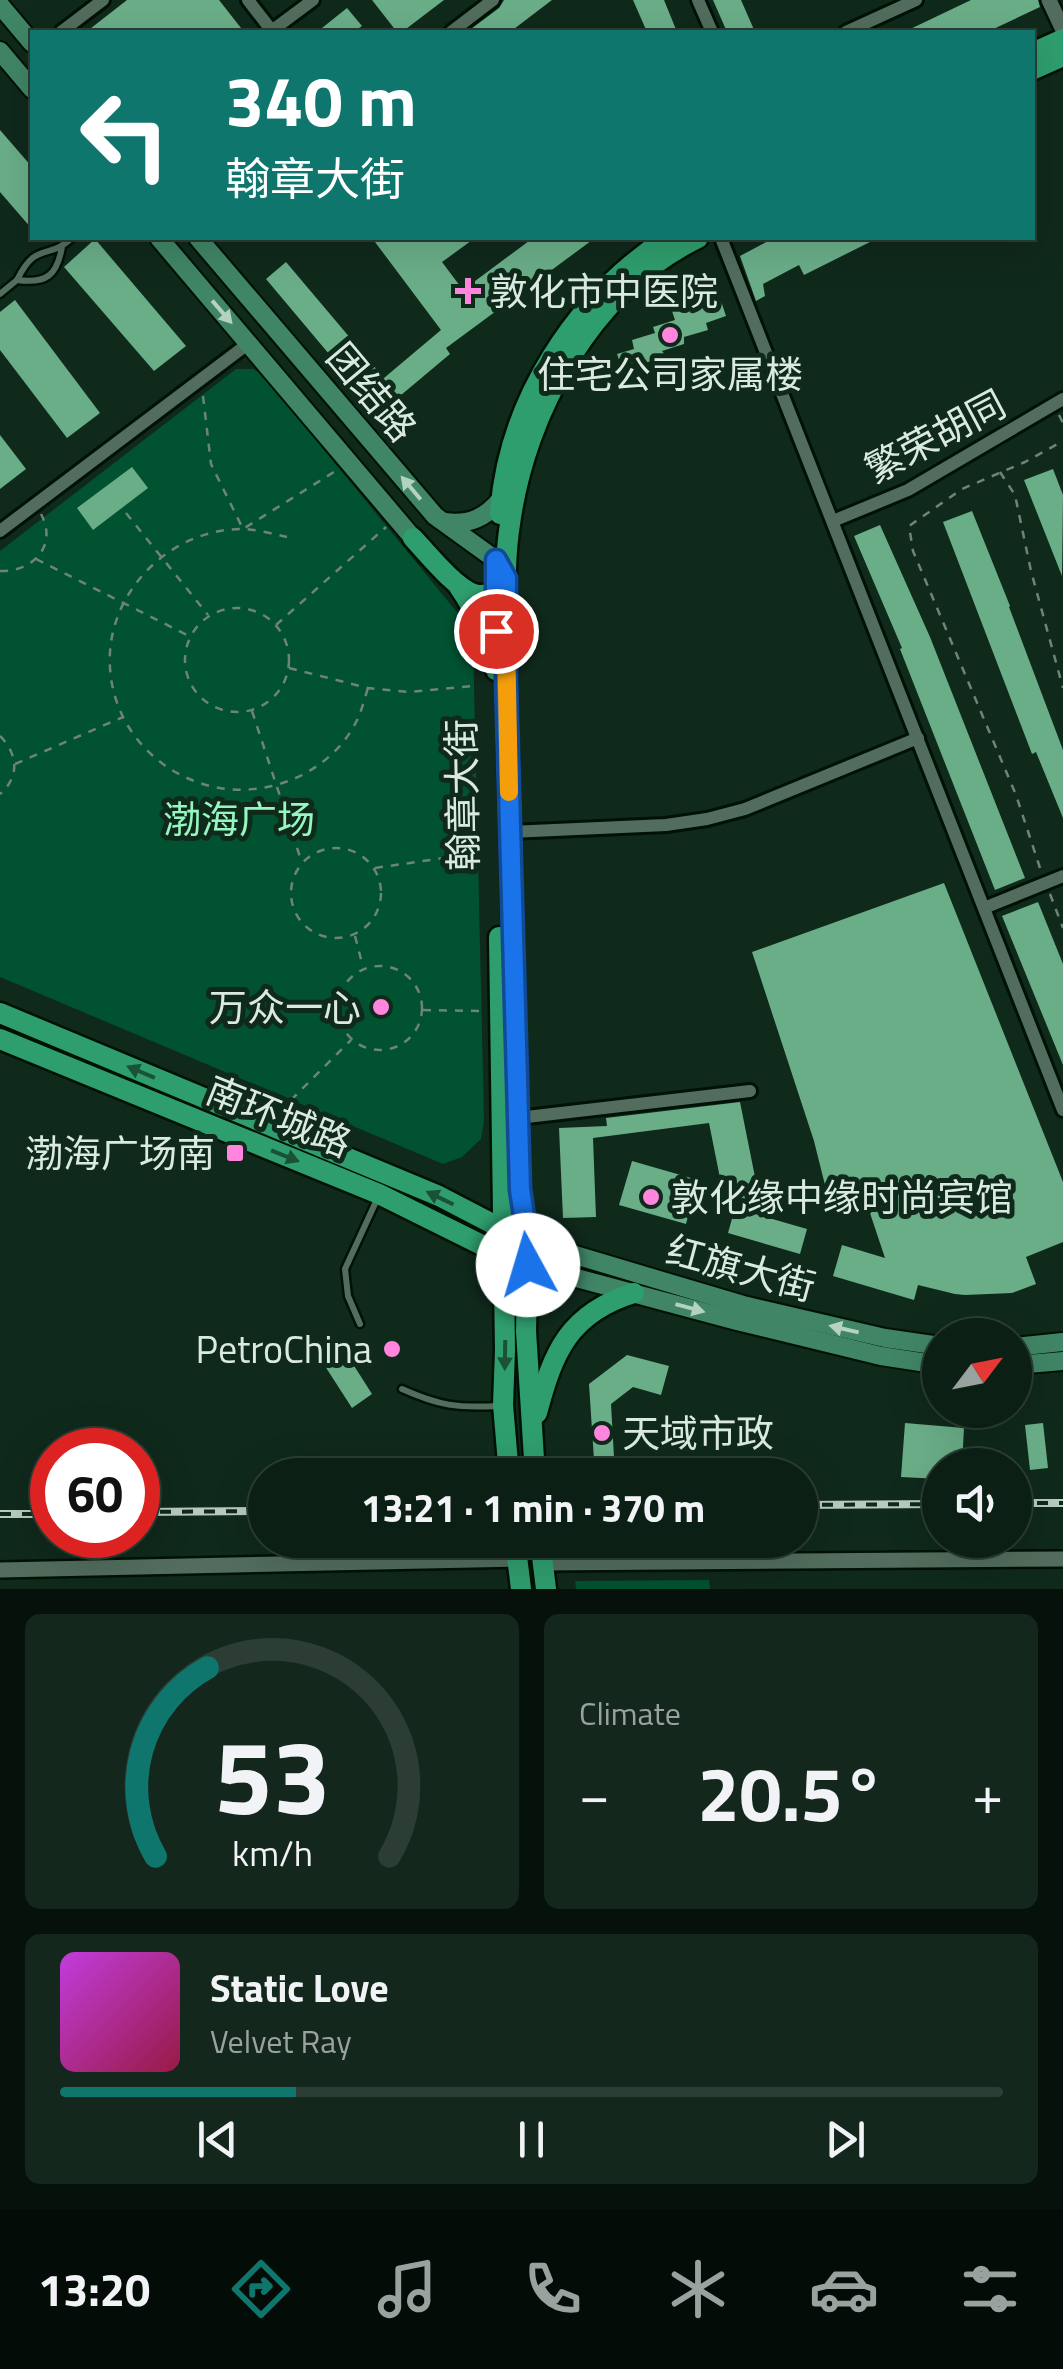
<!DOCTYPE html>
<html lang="en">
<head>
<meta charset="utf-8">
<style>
  body { margin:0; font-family:"Titillium Web","Noto Sans SC",sans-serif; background:#14271d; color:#f1f3f6; height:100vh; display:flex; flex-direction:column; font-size:38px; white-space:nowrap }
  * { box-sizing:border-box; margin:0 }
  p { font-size:32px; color:#9aa2a0 }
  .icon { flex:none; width:55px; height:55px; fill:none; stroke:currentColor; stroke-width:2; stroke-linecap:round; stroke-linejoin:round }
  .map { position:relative; height:1589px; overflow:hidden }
  .side { display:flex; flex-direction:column; gap:25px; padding:25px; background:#06110b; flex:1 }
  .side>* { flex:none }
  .guide { position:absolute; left:30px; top:30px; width:1005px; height:210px; border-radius:0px; box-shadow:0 10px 40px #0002,0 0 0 2px #2b3d34; background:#0f766e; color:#fff; overflow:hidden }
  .needle { width:65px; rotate:58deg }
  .tools { position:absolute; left:922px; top:1318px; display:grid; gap:20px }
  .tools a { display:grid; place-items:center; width:110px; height:110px; border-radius:50%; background:#0b1f14; box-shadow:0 10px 40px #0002,0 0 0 2px #2b3d34; font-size:50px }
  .speed { position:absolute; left:30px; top:1428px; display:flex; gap:20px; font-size:50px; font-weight:700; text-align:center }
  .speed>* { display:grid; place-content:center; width:130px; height:130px; border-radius:50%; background:#0b1f14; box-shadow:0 10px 40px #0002,0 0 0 2px #2b3d34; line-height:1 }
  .speed .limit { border:15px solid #d22; background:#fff; color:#111 }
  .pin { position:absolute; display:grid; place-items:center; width:85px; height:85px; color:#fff; margin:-42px; border:5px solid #fff; border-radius:50%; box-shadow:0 2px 10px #0007 }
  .me { position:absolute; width:110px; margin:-55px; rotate:354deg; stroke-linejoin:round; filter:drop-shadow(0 0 8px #0008) }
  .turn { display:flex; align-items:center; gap:35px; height:210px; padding:0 30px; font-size:45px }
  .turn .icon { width:130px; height:130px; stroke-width:2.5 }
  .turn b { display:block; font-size:70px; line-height:85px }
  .big { font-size:75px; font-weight:700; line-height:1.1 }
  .side .widget { flex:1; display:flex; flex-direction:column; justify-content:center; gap:15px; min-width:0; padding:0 35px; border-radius:15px; background:#14271d }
  .side .dial { align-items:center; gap:0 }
  .dial svg { height:260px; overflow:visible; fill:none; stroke:#2b3d34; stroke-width:7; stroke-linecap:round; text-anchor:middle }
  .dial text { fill:#f1f3f6; stroke:none }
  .song { display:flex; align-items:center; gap:30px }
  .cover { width:120px; height:120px; border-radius:15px; background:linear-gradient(135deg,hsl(290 70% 55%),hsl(340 70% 35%)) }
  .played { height:10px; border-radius:5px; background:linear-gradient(90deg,#0f766e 25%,#2b3d34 25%) }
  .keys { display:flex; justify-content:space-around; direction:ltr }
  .heat { display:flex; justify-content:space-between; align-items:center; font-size:55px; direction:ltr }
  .side .tiles { flex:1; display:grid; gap:25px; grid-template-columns:1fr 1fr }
  .widget:last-child { grid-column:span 2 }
  .trip { position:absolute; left:248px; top:1458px; width:570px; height:100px; border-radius:50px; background:#0b1f14; box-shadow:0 10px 40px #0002,0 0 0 2px #2b3d34; font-weight:700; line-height:100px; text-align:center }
  .menu { display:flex; height:160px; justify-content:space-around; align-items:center; background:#040c08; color:#9aa2a0 }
  .menu .icon { width:70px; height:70px }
  .menu .current { color:#0f766e }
  .menu b { font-size:45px; color:#f1f3f6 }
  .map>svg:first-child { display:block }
  .green { fill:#015231 }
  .building { fill:#6aae88 }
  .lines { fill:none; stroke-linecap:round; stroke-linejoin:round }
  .service-casing { stroke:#001106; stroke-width:11 }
  .minor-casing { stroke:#001106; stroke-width:18 }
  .tertiary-casing { stroke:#001106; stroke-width:20 }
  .secondary-casing { stroke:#001106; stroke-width:22 }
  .primary-casing { stroke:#001106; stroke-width:25 }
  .path { stroke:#6f8377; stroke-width:2.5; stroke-dasharray:8 8; stroke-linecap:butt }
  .service { stroke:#526d5d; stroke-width:6 }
  .minor { stroke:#526d5d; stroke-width:12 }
  .tertiary { stroke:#526d5d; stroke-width:15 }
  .secondary { stroke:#408566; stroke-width:18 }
  .primary { stroke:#2f9e6e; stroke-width:20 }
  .rail-casing { stroke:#b9cabf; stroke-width:8 }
  .rail { stroke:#0f291b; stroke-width:4; stroke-dasharray:11; stroke-linecap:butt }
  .oneway { fill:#b4d1c2 }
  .oneway2 { fill:#1a5238 }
  .route-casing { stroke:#114b97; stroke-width:25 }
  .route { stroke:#1a73e8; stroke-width:18 }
  .slow { stroke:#f59e0b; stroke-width:18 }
  .poi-dot { fill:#ff85de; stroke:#0f291b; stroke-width:4 }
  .labels { text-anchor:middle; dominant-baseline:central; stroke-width:10; stroke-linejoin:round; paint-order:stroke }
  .poi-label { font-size:38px; fill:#dbeae0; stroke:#0f291b; text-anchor:start }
  .street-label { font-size:38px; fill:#dbeae0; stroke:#0f291b }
  .park-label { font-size:38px; fill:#95f6c0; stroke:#0f291b }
</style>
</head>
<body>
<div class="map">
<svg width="1063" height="1589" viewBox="0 0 1063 1589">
  <rect width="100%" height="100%" fill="#0f291b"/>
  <g class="green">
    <path d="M236,369h17l9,5 203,248 8,20 11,478 -3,19 -19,18 -19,7 -443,-187v-426z"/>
    <path d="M709,1580l1,9h-134l-1,-8z"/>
  </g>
  <g class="building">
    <path d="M127,0h92l22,28 -6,4h-149z"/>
    <path d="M372,0h72l-42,32h-5z"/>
    <path d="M504,0h48l-42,32h-43l32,-24z"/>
    <path d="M633,0h31l13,32h-30z"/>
    <path d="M713,0h28l14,32h-28z"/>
    <path d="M971,0h67l2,7 -53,25h-83z"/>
    <path d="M347,8l15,18 -9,6h-36z"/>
    <path d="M0,130l32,37v62l-32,-37z"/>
    <path d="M372,238h103l-33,24 21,28 70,-52h62l-149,110 4,6 -62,52 -8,1 -9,-3 -105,-125 20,-17 98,116 57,-48z"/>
    <path d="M774,238h104l-74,37 -5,-10 -36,19 2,12 -9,5 -16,-45z"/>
    <path d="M95,239l91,107 -32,25 -90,-104z"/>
    <path d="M717,289l9,27 -20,7 2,7 -24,7v7l-22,7 4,5 -24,8 3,7 -20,6 -8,-23 17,-5 -2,-9 23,-7 -2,-6 22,-7 -3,-9 20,-7 -2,-6z"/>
    <path d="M15,300l85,113 -33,25 -67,-88v-38z"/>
    <path d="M0,435l26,34 -26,20z"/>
    <path d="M132,467l16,21 -55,42 -16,-22z"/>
    <path d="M1053,469l10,26 -1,81 -38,-96z"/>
    <path d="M972,511l38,95 -1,1 54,143v68l-27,-66 -4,2 -89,-232z"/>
    <path d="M880,525l50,112 95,241 -30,12 -95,-241 2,-1 -48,-112z"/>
    <path d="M944,883l119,299v60l-37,15 10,27 -24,9 -47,2 -10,-1 -37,-9 -4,15 -81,-24 9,-31 43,13 -22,-66 -34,9 -15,-60 -62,-189z"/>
    <path d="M1038,902l25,62v101l-61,-149z"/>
    <path d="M740,1102l19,95 -34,6 -16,-80 -116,15 3,79 -33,1 -4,-90 48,-2 -1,-8z"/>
    <path d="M632,1161l66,19 -12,44 -67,-19z"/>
    <path d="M735,1208l72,21 -7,25 -72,-21z"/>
    <path d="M344,1350l28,44 -20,14 -29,-45z"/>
    <path d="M627,1355l42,11 -8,29 -28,-8 -22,17 4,71h-20l-6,-91z"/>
    <path d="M905,1423l59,5 -2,37h-22v14l-39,-2z"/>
    <path d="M1043,1423l5,45 -18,2 -5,-45z"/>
  </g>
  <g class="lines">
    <defs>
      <g id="service">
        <path d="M62,247c-5,28 -15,37 -45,33 20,-40 30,-19 55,-42"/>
        <path d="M0,294l17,-14"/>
        <path d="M360,1324l-12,-28 -3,-27 34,-74"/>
        <path d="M402,1389c38,17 55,19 96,17"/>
      </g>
      <g id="minor">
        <path d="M248,0l24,31"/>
        <path d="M698,0l14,32"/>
        <path d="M61,32l42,-32"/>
        <path d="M270,32l43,-32"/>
        <path d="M451,32l42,-32"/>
        <path d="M846,32l70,-32"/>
        <path d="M721,238l342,872"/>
        <path d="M833,521l75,-31 155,-91"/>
        <path d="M0,531l249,-188"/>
        <path d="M510,832l156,-7 41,-6 38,-10 173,-71"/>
        <path d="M984,908l79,-32"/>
        <path d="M518,1118l232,-27"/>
      </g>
      <g id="tertiary">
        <path d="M1049,0l14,30"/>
        <path d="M543,1563l520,-4"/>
        <path d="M0,1570l517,-11"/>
      </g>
      <g id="secondary">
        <path d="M0,5l32,38"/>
        <path d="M0,51l32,38"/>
        <path d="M159,238l254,300"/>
        <path d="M198,238l237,278 61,44 9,17"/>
        <path d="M445,522c25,3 40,-4 56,-23"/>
        <path d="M528,1241l215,64 142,33 55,8"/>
        <path d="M528,1265l209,56 144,35 59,9"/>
        <path d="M1015,1347l48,-5"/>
        <path d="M1015,1365l48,-4"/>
      </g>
      <g id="primary">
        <path d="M1032,53l31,-14"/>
        <path d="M1032,70l31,-14"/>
        <path d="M500,514c8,-113 75,-215 167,-276"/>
        <path d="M413,538c14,15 42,50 61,56 10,3 23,-2 32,-7"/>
        <path d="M459,587c18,25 27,53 37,83"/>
        <path d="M499,937l6,413 -2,55 6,70"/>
        <path d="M0,1013l439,183 73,38"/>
        <path d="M0,1039l379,155 133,66"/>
        <path d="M537,1413c16,-61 32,-100 97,-120"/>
        <path d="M535,1475l-9,-144 2,-90 -9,-51c-3,-121 -6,-243 -9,-364 -2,-63 -4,-126 -4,-189 0,-37 -2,-76 4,-113 15,-113 83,-235 188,-286"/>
        <path d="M515,1540l6,49"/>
        <path d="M540,1540l6,49"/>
      </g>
    </defs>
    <use href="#service" class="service-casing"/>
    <use href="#minor" class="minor-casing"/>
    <use href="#tertiary" class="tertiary-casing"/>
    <use href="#secondary" class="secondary-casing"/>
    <use href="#primary" class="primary-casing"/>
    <g class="path">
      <path d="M203,396l8,68 32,65 91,-57"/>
      <path d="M1059,415l4,8"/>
      <path d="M1000,472l15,23 16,76 32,117"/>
      <path d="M126,513l82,102"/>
      <path d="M287,537c-14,-3 -31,-8 -45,-8 -73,0 -137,65 -132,139 5,81 84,137 162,118 34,-8 66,-30 83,-62 6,-10 9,-24 13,-36"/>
      <path d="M36,559l153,77"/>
      <path d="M0,571c33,1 58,-25 41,-57"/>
      <circle cx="237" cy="660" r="52"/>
      <path d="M276,625l110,-98"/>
      <path d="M289,668l79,20 40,4 66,-6"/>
      <path d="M252,711l49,149"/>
      <path d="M0,736c18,18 20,41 0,58"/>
      <path d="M15,764l108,-47"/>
      <circle cx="336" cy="893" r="45"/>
      <path d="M375,868l103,-15"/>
      <path d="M1040,868l-24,-73 -103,-244 -4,-25 53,-37 63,-27 38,-21"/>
      <path d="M1050,894l13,34"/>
      <path d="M355,936l8,31"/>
      <circle cx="380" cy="1008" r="42"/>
      <path d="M423,1010l57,1"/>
      <path d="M291,1100l60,-60"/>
    </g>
    <use href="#service" class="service"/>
    <use href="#minor" class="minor"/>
    <use href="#tertiary" class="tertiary"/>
    <use href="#secondary" class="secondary"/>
    <use href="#primary" class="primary"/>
    <defs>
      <g id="rail">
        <path d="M1015,1503h48"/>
        <path d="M800,1505l140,-1"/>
        <path d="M138,1512l127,-1"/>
        <path d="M0,1514h52"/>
      </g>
    </defs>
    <use href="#rail" class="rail-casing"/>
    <use href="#rail" class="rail"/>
  </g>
  <defs><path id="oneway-solid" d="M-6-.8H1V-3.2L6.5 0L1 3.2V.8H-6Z" transform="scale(2.5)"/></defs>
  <g class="oneway">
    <use href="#oneway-solid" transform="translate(222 312) rotate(49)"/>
    <use href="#oneway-solid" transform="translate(411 488) rotate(-130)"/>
    <use href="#oneway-solid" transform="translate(690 1308) rotate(15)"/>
    <use href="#oneway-solid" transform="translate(844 1329) rotate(-167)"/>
  </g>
  <g class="oneway2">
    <use href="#oneway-solid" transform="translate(141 1072) rotate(-157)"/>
    <use href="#oneway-solid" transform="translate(285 1156) rotate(22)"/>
    <use href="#oneway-solid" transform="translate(440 1198) rotate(-154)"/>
    <use href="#oneway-solid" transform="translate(505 1355) rotate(91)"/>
  </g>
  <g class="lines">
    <defs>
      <path id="route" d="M496,631v-71l10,18v102l14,510 8,51v24"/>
    </defs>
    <use href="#route" class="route-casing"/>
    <use href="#route" class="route"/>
    <path class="slow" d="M506,636l3,156"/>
  </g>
  <g class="poi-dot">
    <path d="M463 276h10v10h10v10h-10v10h-10v-10h-10v-10h10z"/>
    <circle cx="670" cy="335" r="10"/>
    <circle cx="381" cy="1007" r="10"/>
    <rect x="225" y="1143" width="20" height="20" rx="5"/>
    <circle cx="651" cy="1197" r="10"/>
    <circle cx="392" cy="1349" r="10"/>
    <circle cx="602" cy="1433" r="10"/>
  </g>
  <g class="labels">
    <g class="poi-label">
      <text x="490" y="291">敦化市中医院</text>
      <text x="670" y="374" text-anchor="middle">住宅公司家属楼</text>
      <text x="361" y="1007" text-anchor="end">万众一心</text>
      <text x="215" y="1153" text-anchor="end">渤海广场南</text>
      <text x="671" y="1197">敦化缘中缘时尚宾馆</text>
      <text x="372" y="1349" text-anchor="end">PetroChina</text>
      <text x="622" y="1433">天域市政</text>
    </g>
    <g class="street-label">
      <text transform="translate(372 392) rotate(50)">团结路</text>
      <text transform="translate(935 436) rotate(-28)">繁荣胡同</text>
      <text transform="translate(462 795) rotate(-91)">翰章大街</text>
      <text transform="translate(279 1116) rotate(22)">南环城路</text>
      <text transform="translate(741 1268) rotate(15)">红旗大街</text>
    </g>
    <g class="park-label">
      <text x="239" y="819">渤海广场</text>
    </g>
  </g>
</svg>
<div class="tools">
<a><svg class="needle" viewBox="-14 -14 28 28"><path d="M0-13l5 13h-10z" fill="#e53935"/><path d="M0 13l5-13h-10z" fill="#9aa2a0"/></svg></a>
<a><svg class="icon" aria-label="sound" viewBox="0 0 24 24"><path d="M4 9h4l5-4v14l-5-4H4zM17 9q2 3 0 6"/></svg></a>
</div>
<div class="speed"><div class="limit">60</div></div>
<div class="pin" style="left:496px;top:631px;background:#d93025"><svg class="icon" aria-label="arrive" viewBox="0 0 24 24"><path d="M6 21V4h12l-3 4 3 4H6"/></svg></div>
<svg class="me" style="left:528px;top:1265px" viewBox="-20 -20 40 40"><circle r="19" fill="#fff"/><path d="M0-13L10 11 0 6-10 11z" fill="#1a73e8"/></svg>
<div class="trip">13:21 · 1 min · 370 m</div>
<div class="guide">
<div class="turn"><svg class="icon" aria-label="left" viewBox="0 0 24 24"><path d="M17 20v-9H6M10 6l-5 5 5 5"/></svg><div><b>340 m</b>翰章大街</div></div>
</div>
</div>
<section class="side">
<div class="tiles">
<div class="widget dial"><svg viewBox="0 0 100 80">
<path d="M14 69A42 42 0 1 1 86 69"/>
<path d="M14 69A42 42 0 0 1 30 11" stroke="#0f766e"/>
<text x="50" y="56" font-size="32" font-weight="700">53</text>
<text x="50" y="72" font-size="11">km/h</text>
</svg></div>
<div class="widget"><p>Climate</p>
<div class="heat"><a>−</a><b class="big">20.5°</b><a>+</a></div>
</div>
<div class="widget">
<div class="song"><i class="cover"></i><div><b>Static Love</b><p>Velvet Ray</p></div></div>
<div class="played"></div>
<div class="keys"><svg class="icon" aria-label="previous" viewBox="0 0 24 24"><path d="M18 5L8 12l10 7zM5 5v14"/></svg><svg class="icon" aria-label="pause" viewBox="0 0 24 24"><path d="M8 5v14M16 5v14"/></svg><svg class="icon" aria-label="next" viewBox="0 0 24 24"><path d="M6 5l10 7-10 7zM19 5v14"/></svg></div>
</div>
</div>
</section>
<nav class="menu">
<b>13:20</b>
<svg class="icon current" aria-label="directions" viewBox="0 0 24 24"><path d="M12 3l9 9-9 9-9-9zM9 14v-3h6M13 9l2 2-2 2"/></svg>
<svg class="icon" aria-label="music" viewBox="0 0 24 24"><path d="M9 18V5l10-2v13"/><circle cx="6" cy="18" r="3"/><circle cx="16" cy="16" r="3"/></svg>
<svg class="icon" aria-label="phone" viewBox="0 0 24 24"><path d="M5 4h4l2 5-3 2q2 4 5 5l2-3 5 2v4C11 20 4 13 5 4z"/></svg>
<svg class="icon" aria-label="climate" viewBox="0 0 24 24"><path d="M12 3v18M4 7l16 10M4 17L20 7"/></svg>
<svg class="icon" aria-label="car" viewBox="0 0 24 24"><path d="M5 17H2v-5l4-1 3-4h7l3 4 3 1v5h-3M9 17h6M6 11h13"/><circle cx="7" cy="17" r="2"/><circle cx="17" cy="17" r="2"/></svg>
<svg class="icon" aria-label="filters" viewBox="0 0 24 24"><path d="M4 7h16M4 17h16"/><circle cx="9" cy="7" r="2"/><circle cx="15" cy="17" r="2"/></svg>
</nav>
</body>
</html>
